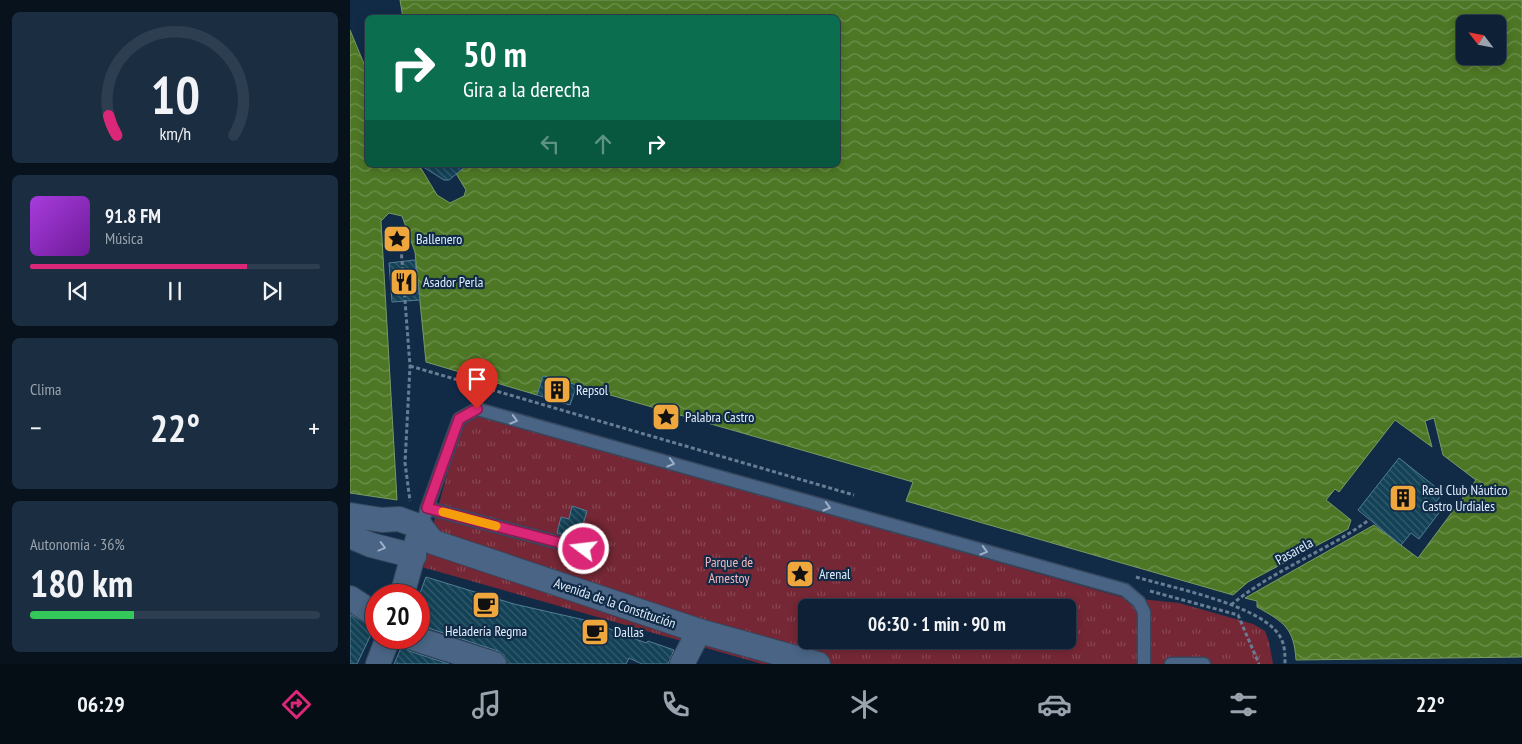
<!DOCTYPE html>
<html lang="es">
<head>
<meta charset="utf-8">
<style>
  body { margin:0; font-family:"PT Sans Narrow",sans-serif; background:#1b2d41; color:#f1f3f6; height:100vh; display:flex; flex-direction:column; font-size:19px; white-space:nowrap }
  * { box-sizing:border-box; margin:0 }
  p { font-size:16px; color:#9aa3ad }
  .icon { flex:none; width:28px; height:28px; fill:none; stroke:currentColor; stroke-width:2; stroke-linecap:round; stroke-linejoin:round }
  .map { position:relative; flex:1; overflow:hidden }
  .details { display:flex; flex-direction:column; gap:12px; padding:12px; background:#07121d; width:350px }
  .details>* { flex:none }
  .hud { position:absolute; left:15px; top:15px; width:475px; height:152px; border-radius:8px; box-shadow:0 2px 8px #0003,0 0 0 1px #2d3e50; background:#0b6e4f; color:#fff; overflow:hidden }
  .needle { width:32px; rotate:302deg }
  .fabs { position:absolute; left:1106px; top:15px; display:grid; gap:10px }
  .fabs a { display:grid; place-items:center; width:50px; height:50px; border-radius:8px; background:#0d2035; box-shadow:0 2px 8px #0003,0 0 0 1px #2d3e50; font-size:25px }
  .speed { position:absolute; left:15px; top:584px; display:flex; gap:10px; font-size:25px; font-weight:700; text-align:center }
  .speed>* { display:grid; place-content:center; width:65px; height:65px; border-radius:50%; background:#0d2035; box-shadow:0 2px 8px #0003,0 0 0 1px #2d3e50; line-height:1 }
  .speed .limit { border:8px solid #d22; background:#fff; color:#111 }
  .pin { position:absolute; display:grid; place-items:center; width:42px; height:42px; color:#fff; margin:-51px -21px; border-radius:50% 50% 50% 0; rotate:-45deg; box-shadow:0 0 5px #0007 }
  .pin .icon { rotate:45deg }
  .me { position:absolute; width:55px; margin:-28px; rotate:285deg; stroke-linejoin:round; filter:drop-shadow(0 0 4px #0008) }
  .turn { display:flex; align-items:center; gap:18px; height:105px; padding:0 15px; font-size:22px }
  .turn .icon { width:65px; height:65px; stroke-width:2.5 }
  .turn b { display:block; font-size:35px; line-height:42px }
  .lanes { display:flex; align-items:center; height:48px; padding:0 15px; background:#0003; justify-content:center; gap:25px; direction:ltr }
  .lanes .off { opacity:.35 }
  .big { font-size:38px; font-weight:700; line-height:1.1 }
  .details .tile { flex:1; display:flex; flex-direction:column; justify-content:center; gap:8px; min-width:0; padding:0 18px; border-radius:8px; background:#1b2d41 }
  .details .dial { align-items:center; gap:0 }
  .dial svg { height:130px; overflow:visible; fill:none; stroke:#2d3e50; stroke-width:7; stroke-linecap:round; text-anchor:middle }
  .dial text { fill:#f1f3f6; stroke:none }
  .song { display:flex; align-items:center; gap:15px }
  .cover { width:60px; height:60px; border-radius:8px; background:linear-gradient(135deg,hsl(280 70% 55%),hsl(280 70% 35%)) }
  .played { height:5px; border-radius:2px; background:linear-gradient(90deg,#db2777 75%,#2d3e50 75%) }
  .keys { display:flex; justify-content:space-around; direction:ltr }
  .heat { display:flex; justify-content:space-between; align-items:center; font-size:28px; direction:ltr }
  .charge { height:8px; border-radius:4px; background:linear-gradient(90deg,#34c759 36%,#2d3e50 0) }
  .trip { position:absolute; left:448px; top:599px; width:278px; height:50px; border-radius:8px; background:#0d2035; box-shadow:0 2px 8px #0003,0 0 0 1px #2d3e50; font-weight:700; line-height:50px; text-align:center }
  .tab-bar { display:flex; height:80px; justify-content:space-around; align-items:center; background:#050d15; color:#9aa3ad }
  .tab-bar .icon { width:35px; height:35px }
  .tab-bar .selected { color:#db2777 }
  .tab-bar b { font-size:22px; color:#f1f3f6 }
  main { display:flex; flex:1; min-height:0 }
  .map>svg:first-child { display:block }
  .park { fill:url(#park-tufts); fill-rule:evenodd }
  .water { fill:url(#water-waves); stroke:#799a65; fill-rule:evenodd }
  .building { fill:url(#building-back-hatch); stroke:#527e96 }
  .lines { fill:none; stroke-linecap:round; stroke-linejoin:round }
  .lane-casing { stroke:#36475e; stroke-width:15 }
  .street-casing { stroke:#36475e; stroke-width:26 }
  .path { stroke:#687d93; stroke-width:3; stroke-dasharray:4 2.5; stroke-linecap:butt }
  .lane { stroke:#496484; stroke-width:12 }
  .street { stroke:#496484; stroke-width:24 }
  .oneway { stroke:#9cafc6 }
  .route-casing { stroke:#8e194d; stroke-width:12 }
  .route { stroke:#db2777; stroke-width:9 }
  .slow { stroke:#f59e0b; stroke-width:9 }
  .labels { text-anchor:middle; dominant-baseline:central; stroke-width:4.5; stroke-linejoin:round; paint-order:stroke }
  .poi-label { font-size:14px; fill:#e0edfc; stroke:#112b47; text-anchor:start }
  .street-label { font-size:14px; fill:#e0edfc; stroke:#112b47 }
  .park-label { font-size:14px; fill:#f3b5bb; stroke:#112b47 }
</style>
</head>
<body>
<main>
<section class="details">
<div class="tile dial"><svg viewBox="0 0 100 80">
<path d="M14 69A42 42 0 1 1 86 69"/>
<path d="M14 69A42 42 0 0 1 9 57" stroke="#db2777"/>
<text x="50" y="56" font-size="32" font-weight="700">10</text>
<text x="50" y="72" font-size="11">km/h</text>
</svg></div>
<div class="tile">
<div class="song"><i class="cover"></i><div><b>91.8 FM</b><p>Música</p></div></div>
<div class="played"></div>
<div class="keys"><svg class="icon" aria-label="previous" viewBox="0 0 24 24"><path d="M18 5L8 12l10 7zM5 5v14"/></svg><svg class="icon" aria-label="pause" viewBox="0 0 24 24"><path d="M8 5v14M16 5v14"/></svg><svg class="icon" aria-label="next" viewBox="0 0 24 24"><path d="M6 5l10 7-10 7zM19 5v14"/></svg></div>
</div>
<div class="tile"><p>Clima</p>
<div class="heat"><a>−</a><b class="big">22°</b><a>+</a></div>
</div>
<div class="tile"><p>Autonomía · 36%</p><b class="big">180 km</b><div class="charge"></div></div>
</section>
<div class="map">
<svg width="1172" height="664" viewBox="0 0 1172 664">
  <defs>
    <pattern id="park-tufts" width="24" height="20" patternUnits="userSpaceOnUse" patternTransform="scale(1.25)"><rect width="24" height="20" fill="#752735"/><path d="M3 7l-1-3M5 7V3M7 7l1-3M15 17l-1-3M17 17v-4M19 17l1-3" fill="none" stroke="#884753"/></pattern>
    <pattern id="water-waves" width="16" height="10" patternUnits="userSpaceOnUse" patternTransform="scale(1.25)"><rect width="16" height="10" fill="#4d7724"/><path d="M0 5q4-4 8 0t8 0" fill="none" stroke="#6f9150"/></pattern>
    <pattern id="building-back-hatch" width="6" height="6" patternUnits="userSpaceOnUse" patternTransform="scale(1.25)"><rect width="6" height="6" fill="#134156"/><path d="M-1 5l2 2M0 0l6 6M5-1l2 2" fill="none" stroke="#355d6f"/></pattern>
  </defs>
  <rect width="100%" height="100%" fill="#112b47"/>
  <path class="park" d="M129,415l642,182 58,6 74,21 12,7 4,11 4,22h-511l-340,-97 38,-141 10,-9zM456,608h260v32h-260z"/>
  <path class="water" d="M50,0h1122v657l-226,3c-2,-32 -12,-38 -39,-53v-6l-12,-3 129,-73 44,33 58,-78 -33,-25 -9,-37 -9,3 7,26 -37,-27 -56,72 -4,-3 -9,11 25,20 -3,9 -100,53 -15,13 -327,-94 7,-19 -369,-106 -7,19 -111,-33 -11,-110 -13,-36 -13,-3 -8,8 16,279 -47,-7v-463l17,41 1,94h51l18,30 13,8 14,-7 2,-6 -15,-25h387v-147h-435zM1115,24h33v32h-33z"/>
  <g class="building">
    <path d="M70,165h47l-18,15h-5z"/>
    <path d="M65,260l5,40 -28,2 -3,-39z"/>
    <path d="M193,376l34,9 -7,20 -33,-10z"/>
    <path d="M1049,458l44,35 -9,11 7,6 -22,29 -8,-6 -10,12 -43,-35z"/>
    <path d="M222,506l15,5 -4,13 7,2 -4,15 -29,-8 4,-16 8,2z"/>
    <path d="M76,577l88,27 75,17 57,22 2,-2 26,9 -6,14h-26l-13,-6 -3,6h-119l-3,-9 -6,-4 -79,-26v-29z"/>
    <path d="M0,614l24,14 -17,36h-7z"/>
    <path d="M52,646l7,5 40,13h-55z"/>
  </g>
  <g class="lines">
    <defs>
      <g id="lane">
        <path d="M77,508l32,-89 18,-10 648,181 14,12 5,10v52"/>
        <path d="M75,515l2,-7 157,41"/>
        <path d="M821,664h33"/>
      </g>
      <g id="street">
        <path d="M0,515l32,5 17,-1 22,8"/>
        <path d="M71,527l12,15 266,89 119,33"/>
        <path d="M0,536l21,9 43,11"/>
        <path d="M52,595l19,-68"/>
        <path d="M0,598l26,17"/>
        <path d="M63,638l81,26"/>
        <path d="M28,664l10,-26"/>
        <path d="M332,664l17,-33"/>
      </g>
    </defs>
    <use href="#lane" class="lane-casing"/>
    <use href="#street" class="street-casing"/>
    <g class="path">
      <path d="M51,248l9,118 -5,97 5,38"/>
      <path d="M60,366l444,129"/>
      <path d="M786,577c37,11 115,26 140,54 9,10 9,21 9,33"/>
      <path d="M800,591l88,24 21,49"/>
      <path d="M881,605c42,-35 94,-53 138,-85"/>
    </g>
    <use href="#lane" class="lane"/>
    <use href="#street" class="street"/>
  </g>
  <defs><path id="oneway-chevron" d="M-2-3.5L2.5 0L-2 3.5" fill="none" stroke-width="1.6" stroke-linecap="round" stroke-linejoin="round" transform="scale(1.25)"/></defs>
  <g class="oneway">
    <use href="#oneway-chevron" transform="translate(164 420) rotate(16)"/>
    <use href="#oneway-chevron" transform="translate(321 463) rotate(16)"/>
    <use href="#oneway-chevron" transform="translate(477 507) rotate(16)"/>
    <use href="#oneway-chevron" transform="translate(32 547) rotate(15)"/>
    <use href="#oneway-chevron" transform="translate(634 551) rotate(16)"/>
  </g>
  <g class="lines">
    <defs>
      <path id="route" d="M127,409l-18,10 -32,89 157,41"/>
    </defs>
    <use href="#route" class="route-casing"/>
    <use href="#route" class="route"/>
    <path class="slow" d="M93,512l53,14"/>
  </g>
  <defs>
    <symbol id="sight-square" viewBox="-11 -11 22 22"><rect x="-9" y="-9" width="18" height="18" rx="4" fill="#efa73d" stroke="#112b47"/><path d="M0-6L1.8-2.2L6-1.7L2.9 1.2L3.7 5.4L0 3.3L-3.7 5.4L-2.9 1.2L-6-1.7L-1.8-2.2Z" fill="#111"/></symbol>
    <symbol id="restaurant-square" viewBox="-11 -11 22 22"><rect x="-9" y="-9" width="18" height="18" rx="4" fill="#efa73d" stroke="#112b47"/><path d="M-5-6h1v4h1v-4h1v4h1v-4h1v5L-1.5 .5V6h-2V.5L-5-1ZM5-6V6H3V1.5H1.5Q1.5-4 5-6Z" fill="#111"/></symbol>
    <symbol id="building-square" viewBox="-11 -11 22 22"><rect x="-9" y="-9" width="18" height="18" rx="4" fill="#efa73d" stroke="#112b47"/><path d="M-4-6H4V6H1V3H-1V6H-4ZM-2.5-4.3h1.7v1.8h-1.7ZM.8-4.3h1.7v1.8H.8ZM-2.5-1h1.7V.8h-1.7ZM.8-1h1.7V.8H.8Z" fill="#111"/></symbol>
    <symbol id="cafe-square" viewBox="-11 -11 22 22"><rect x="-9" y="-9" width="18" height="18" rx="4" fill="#efa73d" stroke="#112b47"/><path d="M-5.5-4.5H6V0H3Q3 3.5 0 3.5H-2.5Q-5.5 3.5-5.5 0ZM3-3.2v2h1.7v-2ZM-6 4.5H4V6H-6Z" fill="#111"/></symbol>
  </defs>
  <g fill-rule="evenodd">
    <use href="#sight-square" x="31" y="223" width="32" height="32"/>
    <use href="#restaurant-square" x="38" y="266" width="32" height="32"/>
    <use href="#building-square" x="191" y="374" width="32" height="32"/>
    <use href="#sight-square" x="300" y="401" width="32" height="32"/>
    <use href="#building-square" x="1037" y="482" width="32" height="32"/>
    <use href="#sight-square" x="434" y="558" width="32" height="32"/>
    <use href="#cafe-square" x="120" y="589" width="32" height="32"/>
    <use href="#cafe-square" x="229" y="616" width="32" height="32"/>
  </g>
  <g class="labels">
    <g class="poi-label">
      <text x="66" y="239">Ballenero</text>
      <text x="73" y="282">Asador Perla</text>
      <text x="226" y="390">Repsol</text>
      <text x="335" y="417">Palabra Castro</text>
      <text x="1072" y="490">Real Club Náutico<tspan x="1072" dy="16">Castro Urdiales</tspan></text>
      <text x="469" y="574">Arenal</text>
      <text x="136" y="631" text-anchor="middle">Heladería Regma</text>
      <text x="264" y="632">Dallas</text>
    </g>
    <g class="street-label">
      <text transform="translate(944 551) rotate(-29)">Pasarela</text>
      <text transform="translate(265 603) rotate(19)">Avenida de la Constitución</text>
    </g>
    <g class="park-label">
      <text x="379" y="562">Parque de<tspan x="379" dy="16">Amestoy</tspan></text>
    </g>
  </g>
</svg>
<div class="fabs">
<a><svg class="needle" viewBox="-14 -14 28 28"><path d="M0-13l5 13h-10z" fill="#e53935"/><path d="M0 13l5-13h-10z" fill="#9aa3ad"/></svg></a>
</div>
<div class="speed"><div class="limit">20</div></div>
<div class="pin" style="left:127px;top:409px;background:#d93025"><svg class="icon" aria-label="arrive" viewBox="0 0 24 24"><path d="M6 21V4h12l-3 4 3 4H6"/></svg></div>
<svg class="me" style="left:234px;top:549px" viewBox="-20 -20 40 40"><circle r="17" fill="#db2777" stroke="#fff" stroke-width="3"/><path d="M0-11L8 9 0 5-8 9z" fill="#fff"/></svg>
<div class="trip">06:30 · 1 min · 90 m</div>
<div class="hud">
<div class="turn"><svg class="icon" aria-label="right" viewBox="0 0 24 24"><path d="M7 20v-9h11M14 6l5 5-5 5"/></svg><div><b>50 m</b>Gira a la derecha</div></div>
<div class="lanes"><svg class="icon off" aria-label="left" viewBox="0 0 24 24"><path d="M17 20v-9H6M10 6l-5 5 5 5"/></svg><svg class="icon off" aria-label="ahead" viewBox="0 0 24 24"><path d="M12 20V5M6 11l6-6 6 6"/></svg><svg class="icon" aria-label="right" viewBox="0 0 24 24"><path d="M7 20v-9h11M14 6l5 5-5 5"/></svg></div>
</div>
</div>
</main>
<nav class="tab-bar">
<b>06:29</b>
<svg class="icon selected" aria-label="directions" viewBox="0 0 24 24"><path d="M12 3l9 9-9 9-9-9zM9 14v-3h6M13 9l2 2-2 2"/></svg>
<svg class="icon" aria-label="music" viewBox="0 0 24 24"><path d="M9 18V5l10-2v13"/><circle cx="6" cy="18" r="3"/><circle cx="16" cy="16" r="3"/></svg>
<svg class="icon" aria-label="phone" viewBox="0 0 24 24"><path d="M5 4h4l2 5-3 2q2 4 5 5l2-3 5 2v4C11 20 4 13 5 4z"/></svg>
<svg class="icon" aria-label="climate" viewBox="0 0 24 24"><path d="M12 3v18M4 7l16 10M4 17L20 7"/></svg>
<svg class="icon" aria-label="car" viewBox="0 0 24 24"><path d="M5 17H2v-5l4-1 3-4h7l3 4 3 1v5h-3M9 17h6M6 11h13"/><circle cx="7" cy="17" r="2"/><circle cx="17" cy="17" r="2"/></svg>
<svg class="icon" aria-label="filters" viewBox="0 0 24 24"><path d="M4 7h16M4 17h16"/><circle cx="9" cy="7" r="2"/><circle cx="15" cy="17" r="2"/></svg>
<b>22°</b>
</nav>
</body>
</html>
